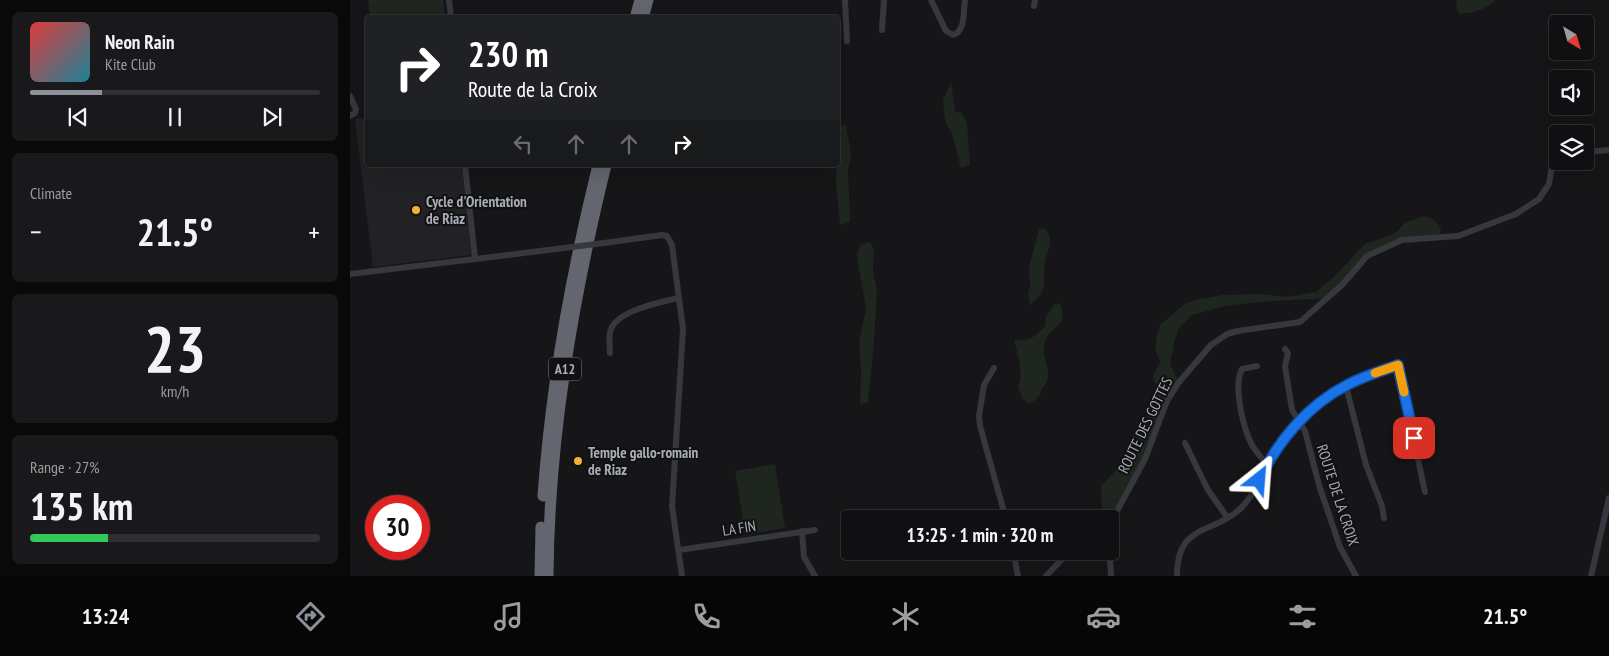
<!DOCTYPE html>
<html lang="en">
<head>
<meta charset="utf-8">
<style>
  body { margin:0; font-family:"PT Sans Narrow",sans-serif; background:#19191b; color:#f1f3f6; height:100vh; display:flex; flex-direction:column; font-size:19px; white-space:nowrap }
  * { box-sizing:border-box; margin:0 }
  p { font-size:16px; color:#9c9d9f }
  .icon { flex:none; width:28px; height:28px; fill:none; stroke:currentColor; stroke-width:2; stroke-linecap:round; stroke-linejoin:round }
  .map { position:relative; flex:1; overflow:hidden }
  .panel { display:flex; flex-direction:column; gap:12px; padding:12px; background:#09090a; width:350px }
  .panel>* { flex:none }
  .hud { position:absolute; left:15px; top:15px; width:475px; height:152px; border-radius:5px; box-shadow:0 5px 20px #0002,0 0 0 1px #303032; background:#202124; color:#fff; overflow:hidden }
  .needle { width:32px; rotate:143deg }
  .fabs { position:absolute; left:1199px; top:15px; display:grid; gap:10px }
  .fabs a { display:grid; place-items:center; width:45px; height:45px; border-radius:5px; background:#101012; box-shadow:0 5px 20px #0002,0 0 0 1px #303032; font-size:25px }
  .speed { position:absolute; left:15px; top:495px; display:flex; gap:10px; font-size:25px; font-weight:700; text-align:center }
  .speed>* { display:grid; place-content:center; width:65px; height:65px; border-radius:50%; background:#101012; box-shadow:0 5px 20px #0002,0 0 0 1px #303032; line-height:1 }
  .speed .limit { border:8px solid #d22; background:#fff; color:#111 }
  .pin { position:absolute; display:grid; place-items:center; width:42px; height:42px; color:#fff; margin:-21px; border-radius:10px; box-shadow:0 2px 8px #0006 }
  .me { position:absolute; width:55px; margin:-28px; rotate:28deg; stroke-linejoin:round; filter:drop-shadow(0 0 4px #0008) }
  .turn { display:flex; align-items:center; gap:18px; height:105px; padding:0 20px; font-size:22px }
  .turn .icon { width:65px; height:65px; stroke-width:2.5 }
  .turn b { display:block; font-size:35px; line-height:42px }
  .lanes { display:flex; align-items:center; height:48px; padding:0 20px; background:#0003; justify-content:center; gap:25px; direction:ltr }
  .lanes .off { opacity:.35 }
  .big { font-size:38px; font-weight:700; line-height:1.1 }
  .panel .tile { flex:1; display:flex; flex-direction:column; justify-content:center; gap:8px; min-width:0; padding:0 18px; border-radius:8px; background:#19191b }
  .panel .dial { align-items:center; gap:0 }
  .dial b { font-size:65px; line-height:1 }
  .song { display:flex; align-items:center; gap:15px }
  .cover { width:60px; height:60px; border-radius:8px; background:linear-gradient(135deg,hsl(0 70% 55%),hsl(190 70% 35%)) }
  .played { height:5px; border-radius:2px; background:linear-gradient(90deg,#8c9099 25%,#303032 25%) }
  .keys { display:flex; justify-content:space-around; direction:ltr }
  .heat { display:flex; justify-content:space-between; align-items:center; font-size:28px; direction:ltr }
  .charge { height:8px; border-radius:4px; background:linear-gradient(90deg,#34c759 27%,#303032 0) }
  .trip { position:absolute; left:491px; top:510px; width:278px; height:50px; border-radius:5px; background:#101012; box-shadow:0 5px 20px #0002,0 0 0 1px #303032; font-weight:700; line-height:50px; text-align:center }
  .menu { display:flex; height:80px; justify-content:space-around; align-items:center; background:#060607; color:#9c9d9f }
  .menu .icon { width:35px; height:35px }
  .menu .active { color:#8c9099 }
  .menu b { font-size:22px; color:#f1f3f6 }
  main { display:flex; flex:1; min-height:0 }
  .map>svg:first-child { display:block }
  .built { fill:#222225 }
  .green { fill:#1e261f }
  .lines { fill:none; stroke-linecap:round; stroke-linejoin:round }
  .minor { stroke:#37383d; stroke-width:6 }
  .motorway { stroke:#63666e; stroke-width:11 }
  .minor-bridge { stroke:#37383d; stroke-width:6 }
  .route-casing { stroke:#114b97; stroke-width:12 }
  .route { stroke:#1a73e8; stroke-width:9 }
  .slow { stroke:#f59e0b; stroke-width:9 }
  .poi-dot { fill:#f2b134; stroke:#111113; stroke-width:2 }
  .labels { text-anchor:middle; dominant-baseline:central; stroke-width:4; stroke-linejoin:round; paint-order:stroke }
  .shield { fill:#111113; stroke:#7b7e86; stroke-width:1 }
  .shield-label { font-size:14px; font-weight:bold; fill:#a8adb8 }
  .poi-label { font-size:15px; font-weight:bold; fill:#a8adb8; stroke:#111113; text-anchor:start }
  .street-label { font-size:15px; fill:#a8adb8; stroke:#111113 }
</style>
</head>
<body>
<main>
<section class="panel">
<div class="tile">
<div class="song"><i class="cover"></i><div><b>Neon Rain</b><p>Kite Club</p></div></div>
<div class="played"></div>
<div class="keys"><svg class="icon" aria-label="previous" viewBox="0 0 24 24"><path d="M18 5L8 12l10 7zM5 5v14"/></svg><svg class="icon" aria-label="pause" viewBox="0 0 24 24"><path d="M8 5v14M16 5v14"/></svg><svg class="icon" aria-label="next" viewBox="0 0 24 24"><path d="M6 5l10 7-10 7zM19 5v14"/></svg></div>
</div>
<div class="tile"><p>Climate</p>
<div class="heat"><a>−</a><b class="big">21.5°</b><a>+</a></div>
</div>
<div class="tile dial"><b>23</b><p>km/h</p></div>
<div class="tile"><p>Range · 27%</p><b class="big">135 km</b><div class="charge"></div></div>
</section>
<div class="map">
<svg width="1259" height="576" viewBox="0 0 1259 576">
  <rect width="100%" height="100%" fill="#161618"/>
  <path class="built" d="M17,118l1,47h94l9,90 -98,12 -18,-148z"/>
  <g class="green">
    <path d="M18,0h75l2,16 -75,1z"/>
    <path d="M1107,0h39c-12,10 -22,13 -37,14l-3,-7z"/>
    <path d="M601,82l4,30h6l6,10 3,43 -9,3 -9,-34 -6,-11 -2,-11 -1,-12z"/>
    <path d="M496,124l5,31 -3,15 2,52 -10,3 -4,-44 2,-51z"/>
    <path d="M1074,216c9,2 14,6 17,14l-2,6 -37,4 -35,16 -38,42 -70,4 -34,4 -33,9 -13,13 -5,14 -4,22 9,18 -34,75 -35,62h-12l4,-12 -1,-21 30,-32c0,-14 -2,-19 11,-26l2,-9 7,-5 -1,-12 7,-15 -4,-11 7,-14 -5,-13 3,-19 3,-6 24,-20 9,-4 29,-5 40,-1 24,3 29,-5 19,-16 30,-32 29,-10 11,-11z"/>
    <path d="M695,228c10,12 2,23 0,34 -3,21 5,27 -15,43l-2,-11 2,-8 -1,-19 10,-38z"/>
    <path d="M520,242l4,8 -1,20 4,22 -3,51 -6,59 -8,3 1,-33 -2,-30 7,-33 -9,-53 3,-11z"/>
    <path d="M710,303c9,25 -9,21 -15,39 -4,12 4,23 3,35 -1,6 -4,9 -7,14 -3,7 -4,10 -13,12l-6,-5 -4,-12c6,-13 -1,-34 -4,-47 16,3 21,-2 32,-14l-1,-7 9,-14z"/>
    <path d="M425,464l10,64 -40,7 -10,-64z"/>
  </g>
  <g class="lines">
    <g class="minor">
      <path d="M99,0l2,18"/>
      <path d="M495,0l2,41"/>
      <path d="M581,0l15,31 7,4c13,-4 10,-24 12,-35"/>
      <path d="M684,6l1,-6"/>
      <path d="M532,30l2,-30"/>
      <path d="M0,96l6,13 -1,4 -5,3"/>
      <path d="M1235,152l24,-2"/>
      <path d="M254,243l58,-8 5,1 5,9 11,84 -11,177 10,70"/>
      <path d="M125,259l89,-11"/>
      <path d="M0,274l125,-15 -10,-94"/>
      <path d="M935,349l3,4 -3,13 7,44 13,21 14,54 21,62 16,29"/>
      <path d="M260,353c0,-7 -2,-18 1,-24 8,-19 50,-27 68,-31"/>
      <path d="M907,366l-15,3c-9,17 1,59 10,76 4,7 10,13 15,20"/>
      <path d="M644,368l-10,17 -5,31 1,10 26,93"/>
      <path d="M996,386l20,79 16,41 2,12"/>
      <path d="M835,443l23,47 19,27"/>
      <path d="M760,524l35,-65 22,-58 12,-19 32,-37 16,-11 11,-3 62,-9 43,-38 24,-28 35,-16 56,-4 58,-22 23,-15 10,-15 4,-25 5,-4"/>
      <path d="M452,531l2,26 11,19"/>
      <path d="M329,550l136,-20"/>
      <path d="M663,551l5,25"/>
      <path d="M760,559l1,17"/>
      <path d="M696,576l24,-25"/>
      <path d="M827,576c0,-53 35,-41 63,-67 17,-16 23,-40 35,-59 32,-47 71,-67 123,-85l27,127"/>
      <path d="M1241,576l18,-78"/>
    </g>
    <g class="motorway">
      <path d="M285,18l5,-18"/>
      <path d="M293,18l5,-18"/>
      <path d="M193,496c8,-112 28,-222 55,-331"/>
      <path d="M190,576l1,-49"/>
      <path d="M198,576c1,-139 25,-276 58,-411"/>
    </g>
    <path class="minor-bridge" d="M214,248l40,-5"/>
  </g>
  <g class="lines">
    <defs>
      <path id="route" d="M909,480c19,-39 49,-75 88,-95 17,-9 34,-14 51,-20l16,73"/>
    </defs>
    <use href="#route" class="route-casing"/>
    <use href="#route" class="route"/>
    <path class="slow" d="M1025,373l23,-8 6,27"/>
  </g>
  <g class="poi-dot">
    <circle cx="66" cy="210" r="5"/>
    <circle cx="228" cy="461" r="5"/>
  </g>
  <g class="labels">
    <rect class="shield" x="199" y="357.5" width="32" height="23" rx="4"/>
    <g class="shield-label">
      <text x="215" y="369">A12</text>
    </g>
    <g class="poi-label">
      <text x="76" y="201">Cycle d'Orientation<tspan x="76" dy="17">de Riaz</tspan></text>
      <text x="238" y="452">Temple gallo-romain<tspan x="238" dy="17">de Riaz</tspan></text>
    </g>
    <g class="street-label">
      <text transform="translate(795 425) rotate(-64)">ROUTE DES GOTTES</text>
      <text transform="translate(988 495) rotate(72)">ROUTE DE LA CROIX</text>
      <text transform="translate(389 528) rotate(-9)">LA FIN</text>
    </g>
  </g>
</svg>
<div class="fabs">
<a><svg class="needle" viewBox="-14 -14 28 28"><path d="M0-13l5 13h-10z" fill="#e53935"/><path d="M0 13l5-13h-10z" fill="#9c9d9f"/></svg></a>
<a><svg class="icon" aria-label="sound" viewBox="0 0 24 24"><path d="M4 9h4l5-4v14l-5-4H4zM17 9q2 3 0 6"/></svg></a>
<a><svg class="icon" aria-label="layers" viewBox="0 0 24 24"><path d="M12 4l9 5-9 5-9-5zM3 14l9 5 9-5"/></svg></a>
</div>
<div class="speed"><div class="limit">30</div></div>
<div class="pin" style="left:1064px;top:438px;background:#d93025"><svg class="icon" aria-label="arrive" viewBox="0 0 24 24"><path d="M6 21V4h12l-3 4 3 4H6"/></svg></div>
<svg class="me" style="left:909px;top:480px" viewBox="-20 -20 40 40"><path d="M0-17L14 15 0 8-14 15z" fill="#1a73e8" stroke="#fff" stroke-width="4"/></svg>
<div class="trip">13:25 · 1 min · 320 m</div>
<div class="hud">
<div class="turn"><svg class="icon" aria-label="right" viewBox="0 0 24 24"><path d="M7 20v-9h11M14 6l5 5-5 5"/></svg><div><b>230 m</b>Route de la Croix</div></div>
<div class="lanes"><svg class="icon off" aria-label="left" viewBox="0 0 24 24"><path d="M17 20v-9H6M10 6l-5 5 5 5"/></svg><svg class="icon off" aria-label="ahead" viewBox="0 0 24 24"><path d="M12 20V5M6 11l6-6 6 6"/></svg><svg class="icon off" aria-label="ahead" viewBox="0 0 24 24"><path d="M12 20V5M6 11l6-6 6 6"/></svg><svg class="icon" aria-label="right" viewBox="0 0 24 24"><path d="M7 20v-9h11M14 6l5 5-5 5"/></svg></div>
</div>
</div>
</main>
<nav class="menu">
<b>13:24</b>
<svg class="icon active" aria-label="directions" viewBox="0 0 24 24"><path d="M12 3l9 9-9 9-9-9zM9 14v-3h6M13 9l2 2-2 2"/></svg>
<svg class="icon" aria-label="music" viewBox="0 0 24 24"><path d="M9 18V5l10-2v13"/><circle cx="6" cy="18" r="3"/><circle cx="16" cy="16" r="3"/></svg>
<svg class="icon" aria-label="phone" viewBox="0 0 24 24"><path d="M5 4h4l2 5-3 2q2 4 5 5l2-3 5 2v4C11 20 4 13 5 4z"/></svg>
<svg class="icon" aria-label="climate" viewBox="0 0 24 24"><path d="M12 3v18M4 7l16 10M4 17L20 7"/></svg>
<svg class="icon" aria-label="car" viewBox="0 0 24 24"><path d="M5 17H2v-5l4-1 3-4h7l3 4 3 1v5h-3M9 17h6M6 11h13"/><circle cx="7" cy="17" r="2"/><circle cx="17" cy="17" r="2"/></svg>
<svg class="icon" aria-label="filters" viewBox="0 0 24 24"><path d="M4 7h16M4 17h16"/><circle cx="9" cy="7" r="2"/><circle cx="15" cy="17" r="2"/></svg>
<b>21.5°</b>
</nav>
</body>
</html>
